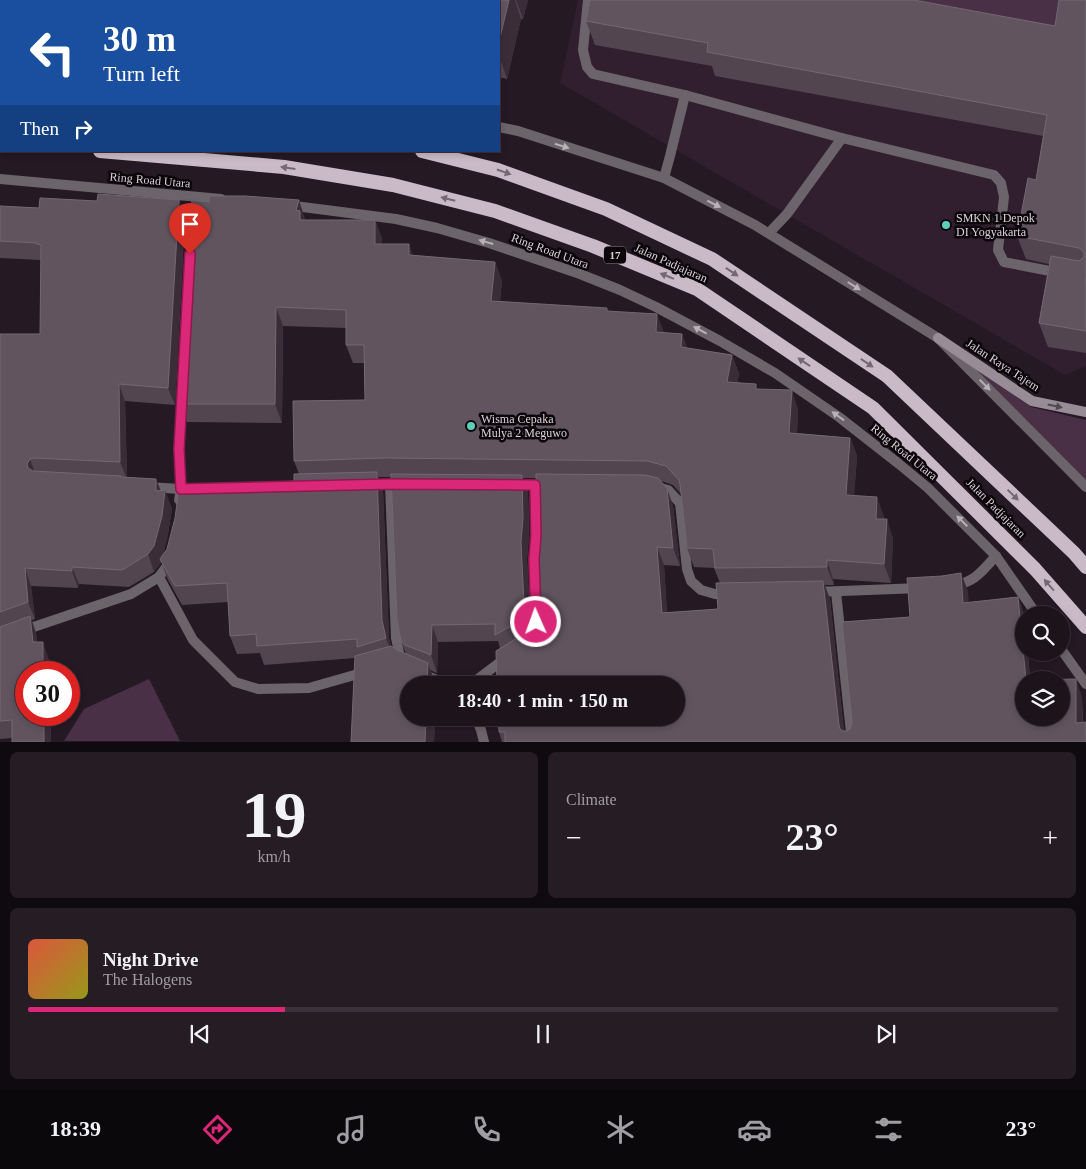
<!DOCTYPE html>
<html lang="en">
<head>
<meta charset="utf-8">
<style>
  body { margin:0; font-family:Georgia,serif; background:#251c24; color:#f1f3f6; height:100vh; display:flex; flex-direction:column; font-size:19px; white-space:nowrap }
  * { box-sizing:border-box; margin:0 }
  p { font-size:16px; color:#a09ea3 }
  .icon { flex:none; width:28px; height:28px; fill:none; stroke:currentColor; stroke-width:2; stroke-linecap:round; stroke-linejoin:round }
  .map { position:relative; height:742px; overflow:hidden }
  .side { display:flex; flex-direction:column; gap:10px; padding:10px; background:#0f0a0f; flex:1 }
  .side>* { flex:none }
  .hud { position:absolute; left:0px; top:0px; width:500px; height:152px; box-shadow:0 2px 8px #0003,0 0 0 1px #3a323a; background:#1a4fa0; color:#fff; overflow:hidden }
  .controls { position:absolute; left:1015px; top:606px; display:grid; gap:10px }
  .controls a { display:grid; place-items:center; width:55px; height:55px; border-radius:50%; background:#1c131b; box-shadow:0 2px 8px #0003,0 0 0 1px #3a323a; font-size:25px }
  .speed { position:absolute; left:15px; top:661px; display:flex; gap:10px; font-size:25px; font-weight:700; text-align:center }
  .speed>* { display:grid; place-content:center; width:65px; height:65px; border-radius:50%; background:#1c131b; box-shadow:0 2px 8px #0003,0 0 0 1px #3a323a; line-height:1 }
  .speed .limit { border:8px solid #d22; background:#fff; color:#111 }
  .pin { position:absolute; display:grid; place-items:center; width:42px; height:42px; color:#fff; margin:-51px -21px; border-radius:50% 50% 50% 0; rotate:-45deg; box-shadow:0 0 5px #0007 }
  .pin .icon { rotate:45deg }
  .me { position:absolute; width:55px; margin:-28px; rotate:358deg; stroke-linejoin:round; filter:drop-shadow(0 0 4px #0008) }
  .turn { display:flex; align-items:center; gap:18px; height:105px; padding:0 20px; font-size:22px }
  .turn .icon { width:65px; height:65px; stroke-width:2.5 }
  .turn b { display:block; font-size:35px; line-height:42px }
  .then { display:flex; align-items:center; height:48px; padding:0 20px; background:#0003; gap:10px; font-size:19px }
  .big { font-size:38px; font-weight:600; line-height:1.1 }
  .side .widget { flex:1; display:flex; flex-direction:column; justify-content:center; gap:8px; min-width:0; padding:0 18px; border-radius:8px; background:#251c24 }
  .side .dial { align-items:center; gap:0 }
  .dial b { font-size:65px; line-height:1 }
  .song { display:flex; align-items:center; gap:15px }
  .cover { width:60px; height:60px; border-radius:8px; background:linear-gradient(135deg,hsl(10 70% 55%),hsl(60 70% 35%)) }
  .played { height:5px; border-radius:2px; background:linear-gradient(90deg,#db2777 25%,#3a323a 25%) }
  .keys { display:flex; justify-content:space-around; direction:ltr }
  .heat { display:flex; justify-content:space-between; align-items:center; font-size:28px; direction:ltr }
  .side .tiles { flex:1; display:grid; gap:10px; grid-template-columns:1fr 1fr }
  .widget:last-child { grid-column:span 2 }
  .trip { position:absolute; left:400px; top:676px; width:285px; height:50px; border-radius:25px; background:#1c131b; box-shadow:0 2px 8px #0003,0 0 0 1px #3a323a; font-weight:600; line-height:50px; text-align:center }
  .menu { display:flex; height:80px; justify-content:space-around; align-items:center; background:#0b080b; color:#a09ea3 }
  .menu .icon { width:35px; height:35px }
  .menu .selected { color:#db2777 }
  .menu b { font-size:22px; color:#f1f3f6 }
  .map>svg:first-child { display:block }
  .built { fill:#311f2f }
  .green { fill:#4a3047 }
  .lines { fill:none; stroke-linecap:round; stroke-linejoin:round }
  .service { stroke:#6b646a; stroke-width:10 }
  .minor { stroke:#6b646a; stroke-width:10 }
  .tertiary { stroke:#6b646a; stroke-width:10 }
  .secondary { stroke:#988d97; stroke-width:10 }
  .trunk { stroke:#cabac8; stroke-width:14 }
  .wall { fill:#524550; fill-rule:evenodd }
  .shaded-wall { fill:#3a2d38 }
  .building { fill:#61545f; stroke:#746872; fill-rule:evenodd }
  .oneway { fill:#b9b1b8 }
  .oneway2 { fill:#746972 }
  .oneway3 { fill:#524a50 }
  .route-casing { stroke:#8e194d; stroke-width:12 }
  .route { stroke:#db2777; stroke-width:9 }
  .poi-dot { fill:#5cceba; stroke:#0b060a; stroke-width:2 }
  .labels { text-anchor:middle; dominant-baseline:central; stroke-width:5; stroke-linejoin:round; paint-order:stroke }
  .shield { fill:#0b060a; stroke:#9d959b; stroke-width:1 }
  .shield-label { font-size:11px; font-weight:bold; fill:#dbd2d9 }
  .street-label { font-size:12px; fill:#dbd2d9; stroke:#0b060a }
  .poi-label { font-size:12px; fill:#dbd2d9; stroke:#0b060a; text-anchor:start }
</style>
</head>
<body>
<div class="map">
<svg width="1086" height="742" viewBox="0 0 1086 742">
  <rect width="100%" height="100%" fill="#251924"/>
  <path class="built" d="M578,0h508v366l-21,9 -505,-292z"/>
  <g class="green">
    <path d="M792,0h280l-9,49z"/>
    <path d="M968,362l63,45 55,13v64z"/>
    <path d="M149,679l31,62h-116l20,-32z"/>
  </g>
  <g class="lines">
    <g class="service">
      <path d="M27,0l12,1"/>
      <path d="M588,0l-5,50 4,17 6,7 92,21 157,43 152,37 7,8 3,14 -6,53 6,12 82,16"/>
      <path d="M664,178l6,-22 15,-61"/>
      <path d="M769,233l18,-19 55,-76"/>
      <path d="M147,487l34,2"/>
    </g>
    <g class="minor">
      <path d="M369,1v-1"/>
      <path d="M369,484h35"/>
      <path d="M390,484l6,154 5,24 2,2"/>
      <path d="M514,485h35"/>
      <path d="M535,485l1,50 -2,24 2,66"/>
      <path d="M656,487l12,3 12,13 7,66 4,12 10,9 14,4h13"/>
      <path d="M179,500l2,-11 -2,-40 3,-55"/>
      <path d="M159,577l34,63 42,42 23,7 51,-1 56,-16"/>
      <path d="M953,586c23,-5 27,-13 43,-30"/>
      <path d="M815,592l106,-4"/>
      <path d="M836,592l16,150"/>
      <path d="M0,640l13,-6 118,-40 28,-17 8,-11 2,-8"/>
      <path d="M422,674l27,11"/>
      <path d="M470,685l37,-28"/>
      <path d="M476,718l5,12 3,12"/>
    </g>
    <g class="tertiary">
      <path d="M0,66h1"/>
      <path d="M499,127l19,4 146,47 91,47 183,113 148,149"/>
      <path d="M0,179l221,20"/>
      <path d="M287,205l109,14 41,9 52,15 91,31 40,16 36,17 64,34 55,32 64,44 60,47 29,24 68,68 41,59"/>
      <path d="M1061,649l25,35"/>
    </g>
    <path class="secondary" d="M938,338l94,63 54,11"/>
    <g class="trunk">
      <path d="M0,99h1"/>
      <path d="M0,143h1"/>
      <path d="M100,151l184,16 109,18 102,26 98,35 104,43 176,119 162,161 51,58"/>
      <path d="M422,151l76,19 108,39 106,50 175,117 187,177 12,14"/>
    </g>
  </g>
  <g class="wall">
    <path d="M160,0h189v1h-183z"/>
    <path d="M386,0h142l-5,19h-2l-14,60 -8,-2v-76z"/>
    <path d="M1086,0v353l-38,-6 -9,-24 10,-59 -23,-5 -9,-23 19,-56 7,-44 -328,-60 -3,-10 -117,-21 -9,-24 469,5z"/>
    <path d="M179,200l6,18 -10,187 -50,-4 2,76 34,14 11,17 -4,26 -5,21 131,-74 5,-7 -5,-13 71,-61 -1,-37h-11l-7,-18v-17l-63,-2 -1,97 -95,-1 -6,-18 124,-185v1h70l7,19v5l31,11 82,7 7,19 -2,20 108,10 56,22 18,1 5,14 45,7 7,19 -2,9 21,6 40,20 -1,24 53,5 7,18 -3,39 30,21v3l9,19 -2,45 -58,-4 1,6h-9l5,14 14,132h3l3,-2 60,-112 58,-26v12l50,-6 6,18v37h4l2,28 52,17 1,25 3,20h-584l-3,-10 1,-84 -2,-7 -60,1 -1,31 -7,-3 6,15 -2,57h-83l4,-84 -91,7 -4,-12 -23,1 -7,-18 -2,-34 -46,3 -15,-27 -6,-17 -7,11 -25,15 -50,-3 -1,4 -47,-2 4,33 -3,1 4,13 1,9 12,18v12h-23l24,43 1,27h-39v-4l-12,1v-405h40l1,-74 -41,-2v-52l39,2 58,-7zM378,477h13l10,164 5,13 -9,-4 -6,-4 -2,-8 -6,-147zM523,478h13l1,127 -2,12 -4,10 -3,3 2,-8 -3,-63 2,-24 -1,-43zM661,481l12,4 8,9 6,54 7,19 20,1 6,15 -2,26 -51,4 -3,-48 16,1 -7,-60z"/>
  </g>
  <g class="shaded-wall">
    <path d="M509,0h6l6,19 -14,60 -8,-24v-13z"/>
    <path d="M516,0h12l-5,19z"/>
    <path d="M179,200l6,18 -10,187 -7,-17z"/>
    <path d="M299,200l6,19 -1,4 2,15 -10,-28z"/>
    <path d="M375,220l7,19v23l-7,-18z"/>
    <path d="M409,244l7,19 -7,-8z"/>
    <path d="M495,262l7,19 -4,38 -7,-18z"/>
    <path d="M276,307l7,19 -1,97 -7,-19z"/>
    <path d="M657,314l7,18h-8z"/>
    <path d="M682,334l7,18 -8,-5z"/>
    <path d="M732,355l7,19 -5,27 -7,-19z"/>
    <path d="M119,384l6,17 2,78 -7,-17z"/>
    <path d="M792,390l6,19 -2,43 -7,-19z"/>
    <path d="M850,438l7,18 -4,58 -7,-19z"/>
    <path d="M30,459l6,17 -8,-8 -1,-4z"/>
    <path d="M377,472l6,19 6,147 4,19 -7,-19 -4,-18z"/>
    <path d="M522,475l6,17 1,43 -2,24 3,63 -3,14 -3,4 -6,-18 3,-80z"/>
    <path d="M156,479l7,17 -7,-5z"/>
    <path d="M667,488l6,18 7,60 -7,-18z"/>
    <path d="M165,490l7,18 -4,26 -7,29 -7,9 -6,-18z"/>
    <path d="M877,497l7,19 -1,22 -7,-19z"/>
    <path d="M887,519l6,19 -2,45 -7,-19z"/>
    <path d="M657,547l7,18 4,66 -6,-18z"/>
    <path d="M827,560l6,19 1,6 -7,-18z"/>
    <path d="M72,567l7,17 -1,4 -6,-17z"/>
    <path d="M25,568l6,18 4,33 -7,-17z"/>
    <path d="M961,573l7,18 2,30 -7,-18z"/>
    <path d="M823,581l7,18 15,143 -6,-17z"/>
    <path d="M1018,597l6,18v37h4l2,28h-4z"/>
    <path d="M30,616l6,17 3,27 -6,-18z"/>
    <path d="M432,625l6,17 -1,31 -6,-18z"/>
    <path d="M43,642l6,18v12h-6z"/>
    <path d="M428,663l8,22h-9z"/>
    <path d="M1076,679l6,18 1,44 -7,-18z"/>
    <path d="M44,715h6l1,27h-7z"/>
    <path d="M426,718h9l-1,24h-9z"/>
  </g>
  <g class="building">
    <path d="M203,0h141v1h-135z"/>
    <path d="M386,0h123l-10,42v-41h-113z"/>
    <path d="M590,0h324l141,26 4,-26h27v277l-1,6h1v48l-47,-8 12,-67 28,5 3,-2 2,-3v-3l-2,-3 -3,-2 -62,-12 11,-58 8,2 11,-65 -340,-63 1,-9 -122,-22z"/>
    <path d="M98,194l81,6 -11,188 -49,-4 1,78 -86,-4 -4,1 -3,5 1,4 5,3 88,5v1l35,2v12l9,-1 -3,26 -8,30 -6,8 -26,16 -50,-3v4l-47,-3 3,34 -28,10v-278h40l1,-89 -4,-1v-1l-37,-2v-35l39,2 1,-10 57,3z"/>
    <path d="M209,196h36l54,4 -3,10 4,1v9h75v24h34v11l86,7 -4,39 116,7v3l50,3 -1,18 26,2 -1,13 51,8 -5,27 29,2v5l36,1 -3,43 61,5 -4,57 31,2 -1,22h11l-3,45 -57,-4v7l-112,1 -2,-19 -26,-1 -7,-64 -1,-4 -13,-14 -19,-5 -264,-3 -89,3 -1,-60 72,-1 -1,-55h-18v-35l-70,-3 -1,97h-94l11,-204 17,2z"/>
    <path d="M377,472l5,148 4,18 -29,9v-8l-100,7 -1,-12 -26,2 -3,-53 -52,3 -15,-27 7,-10 8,-31 4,-30 115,-7v-7z"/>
    <path d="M391,474l131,1 1,43 -2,24 3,62 -3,15 -3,3 -23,13v-11l-63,1 -1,30 -26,-10 -4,-4 -4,-21z"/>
    <path d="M536,474l109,1 13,3 9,10 6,60 -16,-1 5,66 56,-4 -2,-26 107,-2 16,144 1,4 3,2h4l3,-2 2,-6 -10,-101 68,-5 -3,-39 35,-2 19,-3 2,30 55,-6 8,83 50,-1v44l10,-1v20h-581v-10h-6l-1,-14h178v-33h-179l-1,-34 29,-18 6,-6 4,-10 2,-12 -3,-64 2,-24zM1024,680h37v38h-37z"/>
    <path d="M30,616l3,26h10v30h-17v43h18v27h-32v-22l-12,1v-94z"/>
    <path d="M391,646l6,4 31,13 -1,22h-18v33h17l-1,24h-74l4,-86z"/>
  </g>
  <defs><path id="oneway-solid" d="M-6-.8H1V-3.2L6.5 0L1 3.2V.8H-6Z" transform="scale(1.25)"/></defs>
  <g class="oneway">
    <use href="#oneway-solid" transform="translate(562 146) rotate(18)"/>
    <use href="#oneway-solid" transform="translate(714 204) rotate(27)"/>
    <use href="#oneway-solid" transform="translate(486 242) rotate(-164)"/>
    <use href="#oneway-solid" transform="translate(854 286) rotate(32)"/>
    <use href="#oneway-solid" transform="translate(700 330) rotate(-152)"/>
    <use href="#oneway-solid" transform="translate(985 385) rotate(45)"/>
    <use href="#oneway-solid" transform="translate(838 416) rotate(-144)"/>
    <use href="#oneway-solid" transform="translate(962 521) rotate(-135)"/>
  </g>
  <g class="oneway2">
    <use href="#oneway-solid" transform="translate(288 168) rotate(-172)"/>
    <use href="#oneway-solid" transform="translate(504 172) rotate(19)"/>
    <use href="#oneway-solid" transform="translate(448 199) rotate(-166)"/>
    <use href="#oneway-solid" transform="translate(732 272) rotate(34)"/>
    <use href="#oneway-solid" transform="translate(667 276) rotate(-158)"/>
    <use href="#oneway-solid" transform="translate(804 362) rotate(-146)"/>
    <use href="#oneway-solid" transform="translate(867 363) rotate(34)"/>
    <use href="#oneway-solid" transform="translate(1013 495) rotate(44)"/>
    <use href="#oneway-solid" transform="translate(1049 585) rotate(-131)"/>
  </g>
  <use class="oneway3" href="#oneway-solid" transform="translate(1055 406) rotate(12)"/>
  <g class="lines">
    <defs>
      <path id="route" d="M190,254l-11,195 2,40 209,-5 145,1 1,50 -2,24 2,63"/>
    </defs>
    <use href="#route" class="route-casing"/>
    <use href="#route" class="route"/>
  </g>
  <g class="poi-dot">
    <circle cx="946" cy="225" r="5"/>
    <circle cx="471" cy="426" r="5"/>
  </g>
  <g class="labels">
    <rect class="shield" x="604" y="246.5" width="22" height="17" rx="4"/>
    <g class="shield-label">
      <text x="615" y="255">17</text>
    </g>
    <g class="street-label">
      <text transform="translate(150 180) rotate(5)">Ring Road Utara</text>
      <text transform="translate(550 251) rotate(20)">Ring Road Utara</text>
      <text transform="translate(671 263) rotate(24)">Jalan Padjajaran</text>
      <text transform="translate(1003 365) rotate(33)">Jalan Raya Tajem</text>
      <text transform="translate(904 452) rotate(39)">Ring Road Utara</text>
      <text transform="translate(996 508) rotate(45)">Jalan Padjajaran</text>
    </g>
    <g class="poi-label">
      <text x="956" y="218">SMKN 1 Depok<tspan x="956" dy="14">DI Yogyakarta</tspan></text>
      <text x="481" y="419">Wisma Cepaka<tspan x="481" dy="14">Mulya 2 Meguwo</tspan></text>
    </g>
  </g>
</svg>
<div class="controls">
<a><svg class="icon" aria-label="search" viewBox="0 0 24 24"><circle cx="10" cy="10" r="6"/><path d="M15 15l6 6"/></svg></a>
<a><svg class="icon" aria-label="layers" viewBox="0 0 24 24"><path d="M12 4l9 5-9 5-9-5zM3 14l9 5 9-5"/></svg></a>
</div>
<div class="speed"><div class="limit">30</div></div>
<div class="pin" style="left:190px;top:254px;background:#d93025"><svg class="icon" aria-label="arrive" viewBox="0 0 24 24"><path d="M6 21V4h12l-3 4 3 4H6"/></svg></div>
<svg class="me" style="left:536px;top:622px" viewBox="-20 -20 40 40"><circle r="17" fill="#db2777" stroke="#fff" stroke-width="3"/><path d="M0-11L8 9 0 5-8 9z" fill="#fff"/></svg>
<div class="trip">18:40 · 1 min · 150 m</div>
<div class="hud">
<div class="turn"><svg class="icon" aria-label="left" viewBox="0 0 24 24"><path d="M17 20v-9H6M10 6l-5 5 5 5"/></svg><div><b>30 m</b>Turn left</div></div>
<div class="then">Then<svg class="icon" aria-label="right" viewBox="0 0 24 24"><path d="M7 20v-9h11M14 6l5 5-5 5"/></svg></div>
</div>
</div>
<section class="side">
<div class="tiles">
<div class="widget dial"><b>19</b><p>km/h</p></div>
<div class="widget"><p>Climate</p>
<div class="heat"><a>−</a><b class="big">23°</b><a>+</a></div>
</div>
<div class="widget">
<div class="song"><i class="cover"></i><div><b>Night Drive</b><p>The Halogens</p></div></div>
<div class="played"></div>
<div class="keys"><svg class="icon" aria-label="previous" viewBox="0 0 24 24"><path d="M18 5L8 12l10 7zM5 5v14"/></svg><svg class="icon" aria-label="pause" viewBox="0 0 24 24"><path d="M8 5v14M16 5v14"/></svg><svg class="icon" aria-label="next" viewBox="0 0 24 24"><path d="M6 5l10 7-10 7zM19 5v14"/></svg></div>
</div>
</div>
</section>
<nav class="menu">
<b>18:39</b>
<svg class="icon selected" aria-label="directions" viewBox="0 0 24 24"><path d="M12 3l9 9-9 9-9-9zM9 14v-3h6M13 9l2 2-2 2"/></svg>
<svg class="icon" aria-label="music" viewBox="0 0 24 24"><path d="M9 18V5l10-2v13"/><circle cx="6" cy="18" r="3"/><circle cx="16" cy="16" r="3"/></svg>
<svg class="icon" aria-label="phone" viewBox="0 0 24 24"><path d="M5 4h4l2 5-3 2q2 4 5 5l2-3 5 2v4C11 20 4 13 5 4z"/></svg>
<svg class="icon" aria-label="climate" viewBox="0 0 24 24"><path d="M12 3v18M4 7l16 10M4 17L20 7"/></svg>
<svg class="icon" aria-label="car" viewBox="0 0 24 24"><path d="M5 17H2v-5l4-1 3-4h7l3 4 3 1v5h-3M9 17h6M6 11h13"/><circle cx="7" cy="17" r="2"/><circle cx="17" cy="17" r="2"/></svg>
<svg class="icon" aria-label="filters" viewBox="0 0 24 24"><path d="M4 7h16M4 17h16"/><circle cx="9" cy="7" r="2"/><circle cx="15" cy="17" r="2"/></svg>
<b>23°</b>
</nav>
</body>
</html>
